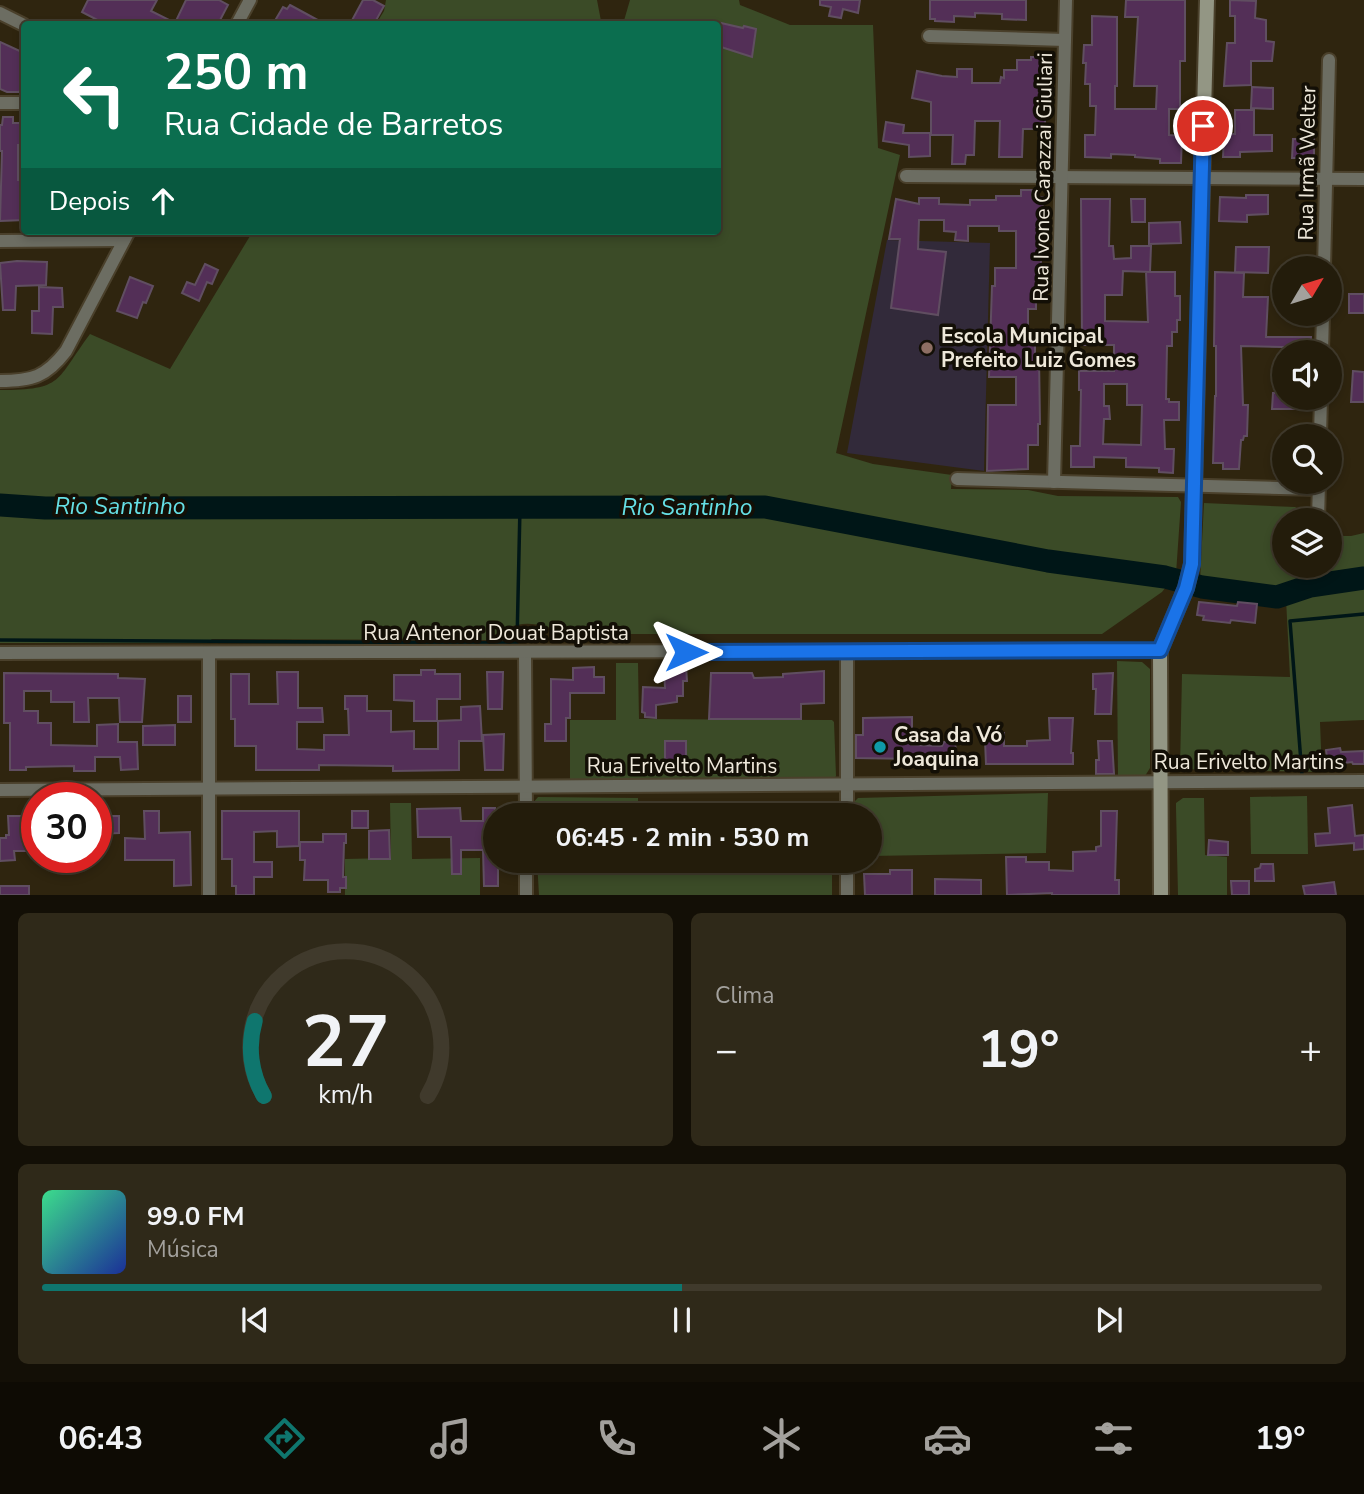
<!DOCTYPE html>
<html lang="pt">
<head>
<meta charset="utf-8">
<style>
  body { margin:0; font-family:"Nunito Sans",sans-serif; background:#2f2919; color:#f1f3f6; height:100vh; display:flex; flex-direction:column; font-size:26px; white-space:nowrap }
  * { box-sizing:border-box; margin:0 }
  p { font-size:23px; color:#a3a19d }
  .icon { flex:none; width:38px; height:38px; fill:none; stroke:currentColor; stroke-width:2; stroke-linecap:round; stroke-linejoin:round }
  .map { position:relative; height:895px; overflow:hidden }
  .details { display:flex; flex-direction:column; gap:18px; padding:18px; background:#130f06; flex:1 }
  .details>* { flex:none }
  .top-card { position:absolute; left:21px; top:21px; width:700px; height:214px; border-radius:7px; box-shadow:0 4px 10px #0003,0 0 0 2px #403a2c; background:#0b6e4f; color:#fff; overflow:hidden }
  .needle { width:46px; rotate:52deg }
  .tools { position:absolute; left:1272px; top:256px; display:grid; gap:14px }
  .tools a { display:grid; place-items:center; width:70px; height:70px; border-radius:50%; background:#231c0b; box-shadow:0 4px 10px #0003,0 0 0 2px #403a2c; font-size:35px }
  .speed { position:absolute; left:21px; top:782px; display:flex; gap:14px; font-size:35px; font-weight:700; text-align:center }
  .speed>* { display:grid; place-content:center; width:91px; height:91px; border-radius:50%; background:#231c0b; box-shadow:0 4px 10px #0003,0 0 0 2px #403a2c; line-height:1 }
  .speed .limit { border:10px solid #d22; background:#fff; color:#111 }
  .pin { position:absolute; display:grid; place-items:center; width:60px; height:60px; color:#fff; margin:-30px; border:4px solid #fff; border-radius:50%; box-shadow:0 2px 7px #0007 }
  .me { position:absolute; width:77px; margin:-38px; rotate:90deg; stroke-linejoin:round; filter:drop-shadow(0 0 5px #0008) }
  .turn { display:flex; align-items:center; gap:24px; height:147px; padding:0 28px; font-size:32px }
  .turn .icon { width:91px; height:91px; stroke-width:2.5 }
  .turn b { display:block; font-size:49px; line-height:60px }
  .then { display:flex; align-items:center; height:66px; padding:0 28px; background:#0003; gap:14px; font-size:26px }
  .big { font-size:52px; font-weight:700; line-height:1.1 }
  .details .card { flex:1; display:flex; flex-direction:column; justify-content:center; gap:10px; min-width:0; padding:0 24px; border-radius:10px; background:#2f2919 }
  .details .dial { align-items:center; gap:0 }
  .dial svg { height:182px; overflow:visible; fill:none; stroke:#403a2c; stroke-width:7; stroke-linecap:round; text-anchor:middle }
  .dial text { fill:#f1f3f6; stroke:none }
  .song { display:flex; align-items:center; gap:21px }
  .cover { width:84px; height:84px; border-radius:10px; background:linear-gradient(135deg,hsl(150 70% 55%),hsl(230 70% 35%)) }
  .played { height:7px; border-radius:4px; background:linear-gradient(90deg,#0f766e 50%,#403a2c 50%) }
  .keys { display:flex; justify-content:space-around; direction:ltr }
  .heat { display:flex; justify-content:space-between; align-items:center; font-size:38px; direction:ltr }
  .details .tiles { flex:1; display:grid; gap:18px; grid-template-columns:1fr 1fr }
  .card:last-child { grid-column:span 2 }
  .trip { position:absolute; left:483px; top:803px; width:399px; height:70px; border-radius:35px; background:#231c0b; box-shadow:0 4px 10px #0003,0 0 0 2px #403a2c; font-weight:700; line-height:70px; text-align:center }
  .tabs { display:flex; height:112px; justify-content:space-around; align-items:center; background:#0e0b04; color:#a3a19d }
  .tabs .icon { width:49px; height:49px }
  .tabs .current { color:#0f766e }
  .tabs b { font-size:32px; color:#f1f3f6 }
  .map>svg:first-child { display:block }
  .education { fill:#322a3a }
  .green { fill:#3b4b27 }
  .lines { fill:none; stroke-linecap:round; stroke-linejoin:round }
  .stream { stroke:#001617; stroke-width:3.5 }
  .river { stroke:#001617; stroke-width:23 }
  .building { fill:#532f57; stroke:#604e61; stroke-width:2; fill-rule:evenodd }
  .street-casing { stroke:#4a402b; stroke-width:16 }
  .secondary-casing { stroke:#4a402b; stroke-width:18 }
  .street { stroke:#6c6d62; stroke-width:12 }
  .secondary { stroke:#939684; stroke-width:14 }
  .route-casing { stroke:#114b97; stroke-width:18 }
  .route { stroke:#1a73e8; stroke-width:12 }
  .education-dot { fill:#8d6e63; stroke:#130f06; stroke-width:2.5 }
  .culture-dot { fill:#0f9aa8; stroke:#130f06; stroke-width:2.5 }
  .labels { text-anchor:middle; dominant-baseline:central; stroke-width:7; stroke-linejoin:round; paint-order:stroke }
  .street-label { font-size:21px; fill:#eee8da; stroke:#130f06 }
  .poi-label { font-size:21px; font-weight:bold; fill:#eee8da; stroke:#130f06; text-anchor:start }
  .water-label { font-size:23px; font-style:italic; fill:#65dfe5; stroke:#130f06 }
</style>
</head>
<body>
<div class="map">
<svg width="1364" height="896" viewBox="0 0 1364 896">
  <rect width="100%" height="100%" fill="#2f250f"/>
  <path class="education" d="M887,240l103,3 -6,228 -137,-18z"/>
  <g class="green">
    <path d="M386,0h211l4,21 3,3h-228l8,-13z"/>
    <path d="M630,0h109l1,5 50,20h83l5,123 22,7 -64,298 37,11 79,11 -1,14 77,1 30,6 120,1 3,5 -5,72 -14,18 -60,42h-535c-31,-12 -50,-17 -79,6l-276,-1 -5,4h-207v-253c64,0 55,-9 90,-56l80,35 83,-138h465v-207h-95z"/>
    <path d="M1204,503l91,4 9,5 1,8h-21v45h46v-29h21l13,-3v38l-88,20 -76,-10z"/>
    <path d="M1364,584v136l-44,2 2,50 -142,-3 2,-95 108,3 -4,-78 18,-5z"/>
    <path d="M1117,661l25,1 8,7v99l-5,8 -27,2z"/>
    <path d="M616,663h22l1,56 193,1 2,2 2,54 -3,4h-263v-60h46z"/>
    <path d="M1048,793l-2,60 -176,3v-40l-16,-1v-13l4,-4z"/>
    <path d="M1307,796l1,58h-57l-1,-57z"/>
    <path d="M538,797l100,1v17h-104l-1,-12z"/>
    <path d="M1183,798h21l1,57 22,2v38h-49l-2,-87v-5z"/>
    <path d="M390,803h21l1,56 68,-1v37h-135v-36l46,-1z"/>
    <path d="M537,861h295v34h-293z"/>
  </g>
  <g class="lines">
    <g class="stream">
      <path d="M0,640l517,3 3,-136"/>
      <path d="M1302,775l-12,-154 74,-7"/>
    </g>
    <path class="river" d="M0,505l45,3 720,-1 283,54 117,16 37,10 75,10 33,-11 54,-8"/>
  </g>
  <g class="building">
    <path d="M88,0h69l-6,11 24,12 11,-23h33l9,5 -10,19h-113l-23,-12z"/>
    <path d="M363,0h10l11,6 -10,18h-24z"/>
    <path d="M820,0h40l-2,13 -15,-4 -2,9 -12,-2 2,-9 -11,-2z"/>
    <path d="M930,0h96v20l-24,-1v-5l-27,-1v4l-21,-1v6l-19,-1v-2h-5z"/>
    <path d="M1126,0h59v61h-5v48h-11v26l13,1 -1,27h-21v-4l-25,-2v-2l-24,-1v4l-26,-1v-22h10l1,-29h-6v-22h-5l1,-21h-3l1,-18h8v-29l25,1v69h-2v23h41l1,-23h-23l4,-69h-13z"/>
    <path d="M1230,0l26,1 -1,17 11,2v21l8,1 -2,19h-21v24l-27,1 3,-43h8v-27h-5z"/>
    <path d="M290,5l35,19h-52l10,-17 4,2z"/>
    <path d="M721,23l22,5 1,-2 12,3 -4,28 -34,-11z"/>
    <path d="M0,42l24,11v31l-5,8h-12l-7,-3z"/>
    <path d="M1031,57h17v34h3v13h-6v25h-22l-1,28h-23l1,-36h-25l-1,34h-8l-1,9h-13l1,-29h-22v-33l-19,-4 5,-27 25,5 15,1v-8h15v14h28l1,-6 3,1v-8h13v-10h14z"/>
    <path d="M1252,87l21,1v21l-22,-1z"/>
    <path d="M1235,110h19v25h18v16l-32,1v5h-17l1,-23h11z"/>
    <path d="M3,117h10v6h8l1,22h-4v35h6v40l-24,1 2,-70h-2v-26h2z"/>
    <path d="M886,122l18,3 -1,8h27v23l-21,1v-12l-26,-4z"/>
    <path d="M1293,139h21v19h-22z"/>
    <path d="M1021,190h11v7h11l-2,65 -1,20h-4v27h-8v25h7v22h4l1,68h-2v21h-10v24l-41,2 1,-66h28v-28h-27l3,-91h3v-18h21v-37h-17v-5h-31v15l-13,-1 1,-8 -12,-1v-11h-25l-1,29 28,3 -8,63 -47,-7 9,-69h-11l7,-40 23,5v-6h20v6l31,1v-5h26v-4h25z"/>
    <path d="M1246,195h22v19l-21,1v7l-28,-1 1,-24 26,1z"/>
    <path d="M1081,199h29l-1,47h4l1,13 17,-1v-12h20l-1,26 -27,-1 -1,24h-17v26l43,1 -2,-50h29v24h5v24h-3v12h-5v14h-5l-1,53h3v3h10v18h-15l1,29h9l-1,24 -14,-1v-4l-33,-1v-9l-32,-1v10h-23v-21h9l1,-56h-2v-19h35v-26h-31v-6h-1zM1104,384h23v21h15l-1,40 -38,-1 1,-25h6l-1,-13h-5z"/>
    <path d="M1131,199h14v23h-13z"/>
    <path d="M1180,222l1,21 -32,1v-21z"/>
    <path d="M1236,247h33l-1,26 -33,-1z"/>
    <path d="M17,261l30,1 -1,23 -30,1 -1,24h-12l-3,-47z"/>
    <path d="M205,264l13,6 -6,14 -5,-2 -8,19 -17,-8 5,-11 8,3z"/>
    <path d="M1215,272l29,1 -1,24h25l-2,40h45l-1,15h-27v-5l-42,-1 2,59h5l-1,31h-3l-1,4h-2l-2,29h-16v-6h-10l2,-67h1v-50h-2z"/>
    <path d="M130,277l23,9 -7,17 -3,-1 -6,16 -20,-7z"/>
    <path d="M39,287l23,1 1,19h-10l-1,27 -20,-1v-22h7z"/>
    <rect x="1349" y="294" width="15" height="19"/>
    <path d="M1353,371l11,1v30h-13z"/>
    <path d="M1284,392v5h14l-1,12h-25l1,-16z"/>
    <path d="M1199,602l38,4 1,-4 19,2 -2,19 -24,-3 -1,3 -27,-3 1,-4 -7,-1z"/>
    <path d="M686,666l1,15h-4v15h-6v6l-21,3v13l-11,-1v-4l-3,-1 1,-25 22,1 -1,-21z"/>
    <path d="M594,667v10h10v16h-34v25h-4v23h-21v-17h6v-45l22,1v-12z"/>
    <path d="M421,670h14v4h25v25h-23v22h-23v-20l-20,-1v-25h27z"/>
    <path d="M824,671v32l-23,1v15h-92l2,-46h41l2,5 29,-1v-3z"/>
    <path d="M277,672h21v36h24l1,14h-26v27l27,1v-15h25l-1,-26h-3v-13h22v15h24v21l23,-1v18h24v-28l23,-1v-13l19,-1 2,35h-23v29l-66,1v-5l-74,-1v5h-63v-24h-21v-27h-4v-45h18v30h29z"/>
    <path d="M487,672h16l-1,37h-14z"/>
    <path d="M4,673l114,1v4l27,1 -3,43h-22l-1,-24h-31l1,24h-15v-20h-23v-11h-27v20h14v12h13v22l46,1v-21l21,-1v18h19l1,27 -17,1 -1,-13h-25v14h-21v-5l-48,1v3h-16v-47h-6z"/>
    <path d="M1113,673l-2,41h-16l1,-25h-3v-15z"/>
    <rect x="178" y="696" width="13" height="26"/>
    <path d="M912,717v28l30,1 2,-4h11l2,21h-39v-4l-62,-1v-23h7v-17z"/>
    <path d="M1049,718h24l-2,35h2v11h-87l-1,-24h9v-7h10v13h23v-5l23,-1z"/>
    <path d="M175,725v20h-32v-19z"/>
    <path d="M504,734l-1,36h-18l-2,-35z"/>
    <rect x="665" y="741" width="21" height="24"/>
    <path d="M1098,741h14l2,33h-18v-14h3z"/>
    <path d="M1340,748l1,4 23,-1v13h-11l-1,-2 -24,3 -2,-15z"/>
    <path d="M1352,805l3,31 9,-1v14l-10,1v-7l-38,3 -1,-12 15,-1 -2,-25z"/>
    <path d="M460,808l1,13h22v-13h12v53h3v25h-14l-1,-36h-22v24h-9l-1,-37h-33l-1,-28z"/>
    <path d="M144,811h15v22l31,-1 1,53 -17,1v-26h-49v-22l20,1z"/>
    <path d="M222,811h77v35l-22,1v-16l-23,1v30h18v15h-18v18h-18v-9h-4v-27h-10z"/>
    <rect x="352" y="811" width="16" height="17"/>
    <path d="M1101,811h16l-2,69h4v15h-67v-2l-45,2 -1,-38h20v5h23v8l24,1v-19l23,-1v-4l5,-1z"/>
    <path d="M8,816h29v18h-8l-1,17h-14l1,9 -15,1v-23h6v-3h3z"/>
    <path d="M96,816h23v17l-23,1z"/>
    <path d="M389,830l1,29h-21v-28z"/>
    <path d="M323,834h23v9h-2l-1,34h3v11h-6v4h-12v-12h-24l1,-20h-5v-18h23z"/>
    <path d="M1209,840l19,2v13h-20z"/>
    <path d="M1261,864h12l1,17h-19v-12l5,-1z"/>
    <path d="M890,870h22v25h-47l-1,-21h26z"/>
    <path d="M935,879l46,1v15h-46z"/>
    <path d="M1231,881h18v14h-17z"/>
    <path d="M1334,882l2,13h-31l-2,-9z"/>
    <rect x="0" y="886" width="29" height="9"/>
  </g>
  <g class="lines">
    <defs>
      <g id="street">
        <path d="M0,13l24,12"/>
        <path d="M237,24l13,-24"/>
        <path d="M929,36l136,4"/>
        <path d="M0,103h24"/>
        <path d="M906,176l458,3"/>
        <path d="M0,241l124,-1"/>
        <path d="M1324,268l5,-208"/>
        <path d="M1322,352l1,-39"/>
        <path d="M0,381c32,0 46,-4 66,-30l63,-120"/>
        <path d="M1320,436l1,-39"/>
        <path d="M957,479l361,10"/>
        <path d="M1054,482l12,-482"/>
        <path d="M1318,520l1,-38"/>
        <path d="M847,651v165"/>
        <path d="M525,652l1,164"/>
        <path d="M0,653l1160,-3"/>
        <path d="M0,790l1364,-9"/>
        <path d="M526,861v35"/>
        <path d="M847,861v35"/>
        <path d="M209,896v-243"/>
      </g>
      <path id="secondary" d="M1161,896l-1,-246 26,-62 6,-24 15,-564"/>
    </defs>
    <use href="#street" class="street-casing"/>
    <use href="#secondary" class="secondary-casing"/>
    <use href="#street" class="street"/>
    <use href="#secondary" class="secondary"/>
  </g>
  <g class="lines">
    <defs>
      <path id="route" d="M686,652l474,-2 26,-62 6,-24 11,-438"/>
    </defs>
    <use href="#route" class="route-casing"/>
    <use href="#route" class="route"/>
  </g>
  <circle class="education-dot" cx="927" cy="348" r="7"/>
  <circle class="culture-dot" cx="880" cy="747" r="7"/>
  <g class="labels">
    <g class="street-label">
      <text transform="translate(1307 163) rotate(-89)">Rua Irmã Welter</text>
      <text transform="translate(1043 177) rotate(-89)">Rua Ivone Carazzai Giuliari</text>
      <text x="496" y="633">Rua Antenor Douat Baptista</text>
      <text x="1249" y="762">Rua Erivelto Martins</text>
      <text x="682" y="766">Rua Erivelto Martins</text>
    </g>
    <g class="poi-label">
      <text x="941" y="336">Escola Municipal<tspan x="941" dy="24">Prefeito Luiz Gomes</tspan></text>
      <text x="894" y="735">Casa da Vó<tspan x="894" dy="24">Joaquina</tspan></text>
    </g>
    <g class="water-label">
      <text x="120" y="506">Rio Santinho</text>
      <text x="687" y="507">Rio Santinho</text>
    </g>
  </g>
</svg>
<div class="tools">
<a><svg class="needle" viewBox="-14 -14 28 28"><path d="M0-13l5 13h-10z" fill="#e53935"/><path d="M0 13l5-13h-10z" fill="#a3a19d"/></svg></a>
<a><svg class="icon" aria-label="sound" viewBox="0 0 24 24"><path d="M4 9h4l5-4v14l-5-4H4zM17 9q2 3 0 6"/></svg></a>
<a><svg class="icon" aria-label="search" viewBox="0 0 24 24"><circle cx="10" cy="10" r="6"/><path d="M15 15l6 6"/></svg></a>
<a><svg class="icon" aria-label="layers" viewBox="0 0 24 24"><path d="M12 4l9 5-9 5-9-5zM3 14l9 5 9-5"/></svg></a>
</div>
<div class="speed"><div class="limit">30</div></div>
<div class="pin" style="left:1203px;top:126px;background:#d93025"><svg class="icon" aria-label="arrive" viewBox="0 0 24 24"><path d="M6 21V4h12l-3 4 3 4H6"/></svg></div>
<svg class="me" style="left:686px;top:652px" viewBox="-20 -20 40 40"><path d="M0-17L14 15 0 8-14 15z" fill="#1a73e8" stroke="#fff" stroke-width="4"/></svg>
<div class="trip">06:45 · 2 min · 530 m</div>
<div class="top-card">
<div class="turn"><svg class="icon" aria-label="left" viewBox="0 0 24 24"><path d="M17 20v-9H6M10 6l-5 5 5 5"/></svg><div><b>250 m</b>Rua Cidade de Barretos</div></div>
<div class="then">Depois<svg class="icon" aria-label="ahead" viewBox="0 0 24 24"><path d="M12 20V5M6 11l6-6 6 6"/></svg></div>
</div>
</div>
<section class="details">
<div class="tiles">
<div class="card dial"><svg viewBox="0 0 100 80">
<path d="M14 69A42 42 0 1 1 86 69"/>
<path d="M14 69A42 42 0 0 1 10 36" stroke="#0f766e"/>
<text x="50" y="56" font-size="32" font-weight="700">27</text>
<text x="50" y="72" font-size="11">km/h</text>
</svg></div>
<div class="card"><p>Clima</p>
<div class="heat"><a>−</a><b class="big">19°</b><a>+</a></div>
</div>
<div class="card">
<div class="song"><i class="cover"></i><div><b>99.0 FM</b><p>Música</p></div></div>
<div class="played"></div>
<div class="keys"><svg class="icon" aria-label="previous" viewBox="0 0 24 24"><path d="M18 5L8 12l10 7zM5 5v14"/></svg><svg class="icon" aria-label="pause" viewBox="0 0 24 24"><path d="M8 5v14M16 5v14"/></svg><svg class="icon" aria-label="next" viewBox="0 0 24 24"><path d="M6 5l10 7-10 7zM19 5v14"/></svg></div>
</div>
</div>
</section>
<nav class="tabs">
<b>06:43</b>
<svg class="icon current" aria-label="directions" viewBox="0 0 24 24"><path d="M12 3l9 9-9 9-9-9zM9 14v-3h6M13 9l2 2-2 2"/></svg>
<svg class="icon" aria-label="music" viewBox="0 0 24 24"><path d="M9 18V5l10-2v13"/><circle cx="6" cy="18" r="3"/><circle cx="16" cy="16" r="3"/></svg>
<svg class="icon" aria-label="phone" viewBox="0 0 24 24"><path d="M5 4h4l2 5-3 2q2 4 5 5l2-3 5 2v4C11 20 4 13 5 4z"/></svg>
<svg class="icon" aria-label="climate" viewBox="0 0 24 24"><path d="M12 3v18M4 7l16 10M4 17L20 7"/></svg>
<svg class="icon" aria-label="car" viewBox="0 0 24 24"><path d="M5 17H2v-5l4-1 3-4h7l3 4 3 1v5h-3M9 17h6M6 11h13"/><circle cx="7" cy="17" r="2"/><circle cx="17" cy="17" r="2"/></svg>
<svg class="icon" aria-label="filters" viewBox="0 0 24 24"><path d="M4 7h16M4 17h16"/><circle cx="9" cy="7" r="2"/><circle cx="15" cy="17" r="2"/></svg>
<b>19°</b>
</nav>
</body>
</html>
